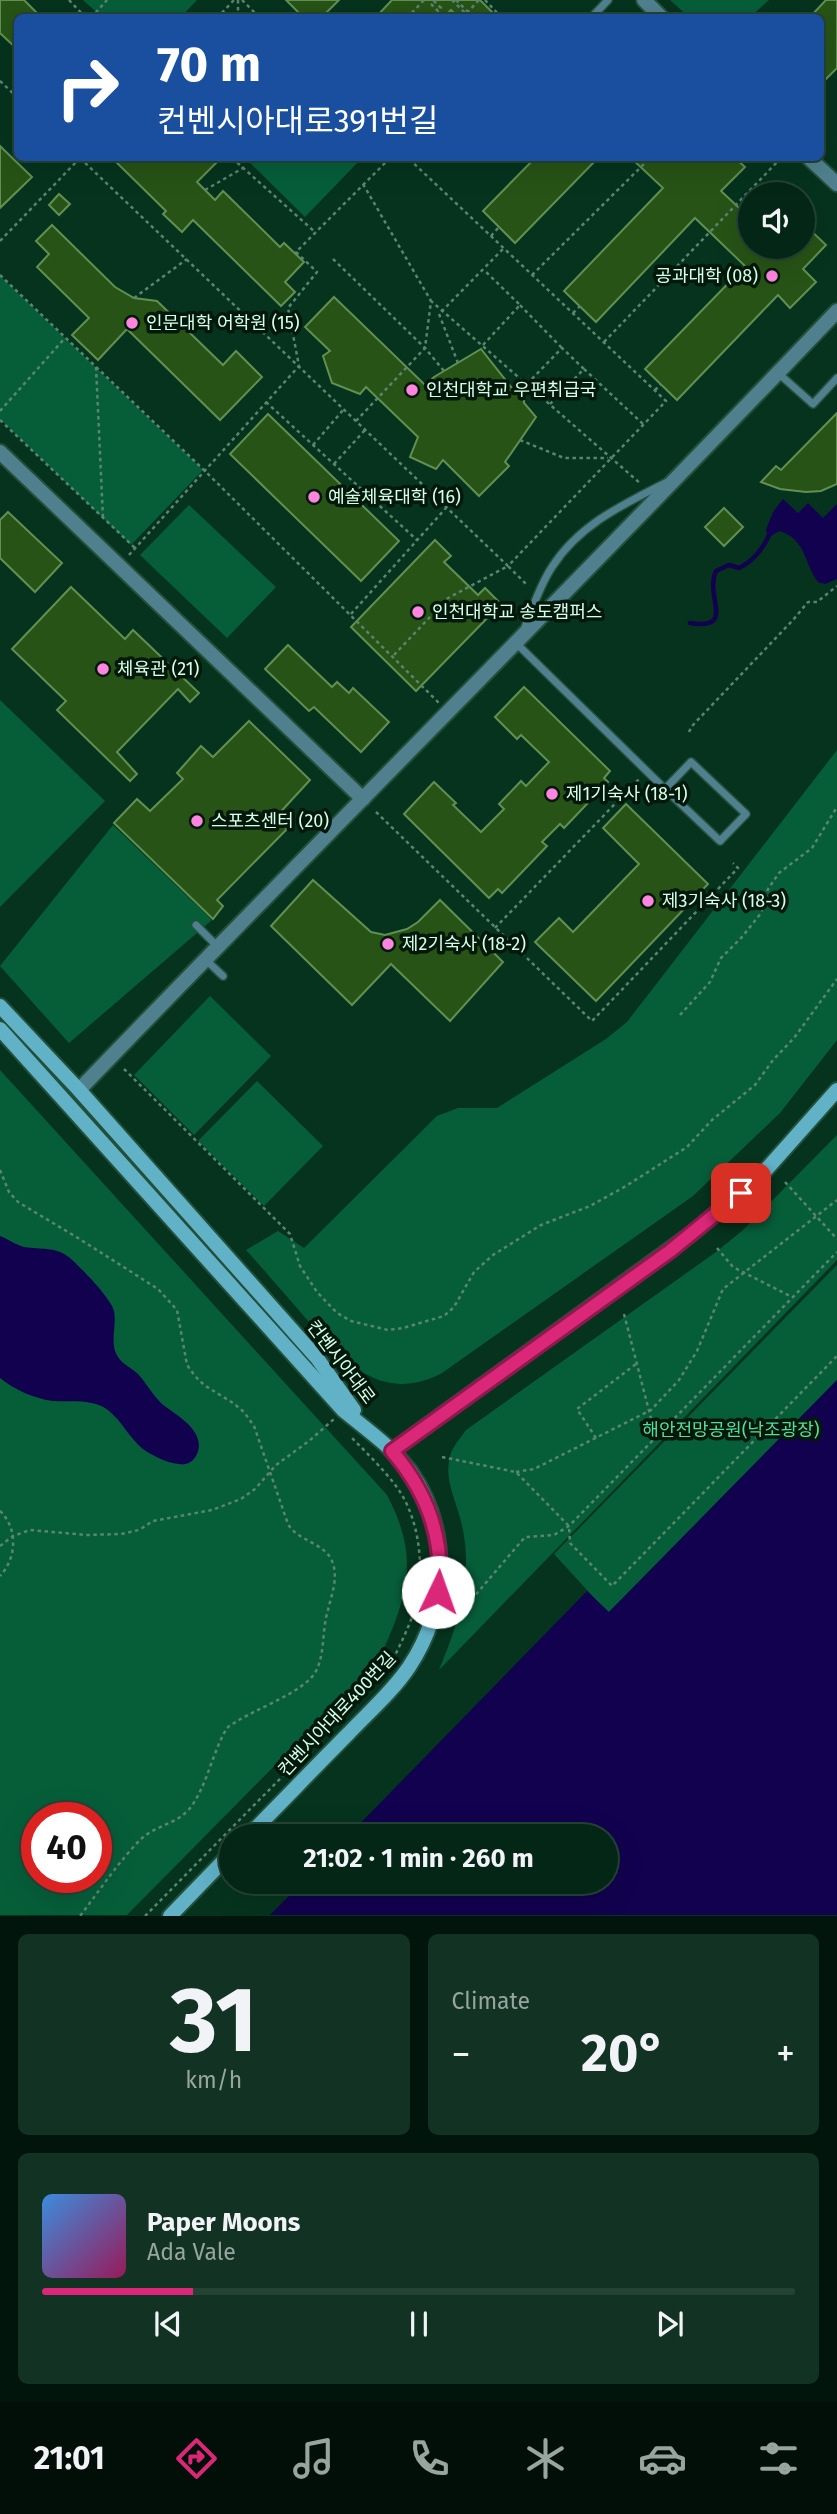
<!DOCTYPE html>
<html lang="en">
<head>
<meta charset="utf-8">
<style>
  body { margin:0; font-family:"Fira Sans","Noto Sans KR",sans-serif; background:#123223; color:#f1f3f6; height:100vh; display:flex; flex-direction:column; font-size:26px; white-space:nowrap }
  * { box-sizing:border-box; margin:0 }
  p { font-size:23px; color:#97a5a1 }
  .icon { flex:none; width:38px; height:38px; fill:none; stroke:currentColor; stroke-width:2; stroke-linecap:round; stroke-linejoin:round }
  .map { position:relative; height:1916px; overflow:hidden }
  .side { display:flex; flex-direction:column; gap:18px; padding:18px; background:#02150c; flex:1 }
  .side>* { flex:none }
  .top-card { position:absolute; left:14px; top:14px; width:810px; height:147px; border-radius:10px; box-shadow:0 7px 28px #0002,0 0 0 2px #254335; background:#1a4fa0; color:#fff; overflow:hidden }
  .controls { position:absolute; left:738px; top:182px; display:grid; gap:14px }
  .controls a { display:grid; place-items:center; width:77px; height:77px; border-radius:50%; background:#042616; box-shadow:0 7px 28px #0002,0 0 0 2px #254335; font-size:35px }
  .speed { position:absolute; left:21px; top:1802px; display:flex; gap:14px; font-size:35px; font-weight:700; text-align:center }
  .speed>* { display:grid; place-content:center; width:91px; height:91px; border-radius:50%; background:#042616; box-shadow:0 7px 28px #0002,0 0 0 2px #254335; line-height:1 }
  .speed .limit { border:10px solid #d22; background:#fff; color:#111 }
  .pin { position:absolute; display:grid; place-items:center; width:60px; height:60px; color:#fff; margin:-30px; border-radius:14px; box-shadow:0 4px 10px #0006 }
  .me { position:absolute; width:77px; margin:-38px; rotate:3deg; stroke-linejoin:round; filter:drop-shadow(0 0 5px #0008) }
  .turn { display:flex; align-items:center; gap:24px; height:147px; padding:0 28px; font-size:32px }
  .turn .icon { width:91px; height:91px; stroke-width:2.5 }
  .turn b { display:block; font-size:49px; line-height:60px }
  .big { font-size:52px; font-weight:700; line-height:1.1 }
  .side .widget { flex:1; display:flex; flex-direction:column; justify-content:center; gap:10px; min-width:0; padding:0 24px; border-radius:10px; background:#123223 }
  .side .dial { align-items:center; gap:0 }
  .dial b { font-size:91px; line-height:1 }
  .song { display:flex; align-items:center; gap:21px }
  .cover { width:84px; height:84px; border-radius:10px; background:linear-gradient(135deg,hsl(210 70% 55%),hsl(330 70% 35%)) }
  .played { height:7px; border-radius:4px; background:linear-gradient(90deg,#db2777 20%,#254335 20%) }
  .keys { display:flex; justify-content:space-around; direction:ltr }
  .heat { display:flex; justify-content:space-between; align-items:center; font-size:38px; direction:ltr }
  .side .tiles { flex:1; display:grid; gap:18px; grid-template-columns:1fr 1fr }
  .widget:last-child { grid-column:span 2 }
  .trip { position:absolute; left:219px; top:1824px; width:399px; height:70px; border-radius:35px; background:#042616; box-shadow:0 7px 28px #0002,0 0 0 2px #254335; font-weight:700; line-height:70px; text-align:center }
  .menu { display:flex; height:112px; justify-content:space-around; align-items:center; background:#020f09; color:#97a5a1 }
  .menu .icon { width:49px; height:49px }
  .menu .selected { color:#db2777 }
  .menu b { font-size:32px; color:#f1f3f6 }
  .map>svg:first-child { display:block }
  .green { fill:#065e39; fill-rule:evenodd }
  .water { fill:#12014e }
  .lines { fill:none; stroke-linecap:round; stroke-linejoin:round }
  .stream { stroke:#12014e; stroke-width:4.5 }
  .building { fill:#275316; stroke:#619052; stroke-width:2 }
  .lane-casing { stroke:#23503a; stroke-width:10 }
  .street-casing { stroke:#23503a; stroke-width:18 }
  .secondary-casing { stroke:#23503a; stroke-width:18 }
  .path { stroke:#5a856f; stroke-width:2.5; stroke-dasharray:3.5 3.5; stroke-linecap:butt }
  .lane { stroke:#50808e; stroke-width:7 }
  .street { stroke:#50808e; stroke-width:14 }
  .secondary { stroke:#61b1c7; stroke-width:14 }
  .route-casing { stroke:#8e194d; stroke-width:18 }
  .route { stroke:#db2777; stroke-width:12 }
  .poi-dot { fill:#ff85df; stroke:#01180b; stroke-width:2.5 }
  .labels { text-anchor:middle; dominant-baseline:central; stroke-width:7; stroke-linejoin:round; paint-order:stroke }
  .poi-label { font-size:18px; fill:#d8ffe7; stroke:#01180b; text-anchor:start }
  .street-label { font-size:18px; fill:#d8ffe7; stroke:#01180b }
  .park-label { font-size:18px; fill:#55de9a; stroke:#01180b }
</style>
</head>
<body>
<div class="map">
<svg width="837" height="1916" viewBox="0 0 837 1916">
  <rect width="100%" height="100%" fill="#05331e"/>
  <g class="green">
    <path d="M83,0h114l-17,18 -78,-1z"/>
    <path d="M670,0h99l-19,17 -60,1z"/>
    <path d="M245,158h117l-57,59z"/>
    <path d="M0,276l203,194 -72,75 -131,-126z"/>
    <path d="M189,505l87,82 -49,51 -87,-83z"/>
    <path d="M0,700l105,101 -105,106z"/>
    <path d="M837,750v290l-57,73 -87,83 -251,177c-62,33 -102,-15 -139,-58 -19,-22 -38,-44 -57,-65l32,-19 26,17 133,-132 21,-8h39l109,-69 21,-17z"/>
    <path d="M113,825l99,95 -143,123 -69,-77z"/>
    <path d="M210,996l61,60 -77,79 -60,-60z"/>
    <path d="M0,1070l387,425c34,65 20,102 -8,165l-252,255h-127zM37,1818h59v60h-59z"/>
    <path d="M257,1081l66,65 -59,60 -66,-65z"/>
    <path d="M837,1135v125l-398,410c15,-36 27,-70 27,-110 0,-17 -3,-33 -8,-49 -6,-20 -14,-36 -7,-58 3,-8 10,-16 15,-23l250,-178 26,-21z"/>
    <path d="M837,1265v115l-229,233 -54,-59z"/>
  </g>
  <g class="water">
    <path d="M783,499l15,14 10,-10 15,15 14,-14v75l-12,5 -7,-2c-14,-18 -12,-44 -39,-51l-8,5 -4,-3 -1,-3 7,-18z"/>
    <path d="M0,1236c8,3 16,9 24,11 17,3 32,-1 46,11 10,9 41,40 44,53 3,15 -5,33 4,46 5,8 14,11 20,17 9,10 14,20 23,29 14,12 48,28 35,53 -4,7 -10,9 -17,8 -11,-1 -21,-6 -30,-11 -19,-11 -26,-33 -44,-45 -15,-9 -36,-6 -52,-7 -18,-2 -40,-12 -53,-23z"/>
    <path d="M837,1380v535h-567l34,-34h302v-45h-258l239,-245 22,21z"/>
  </g>
  <g class="lines">
    <path class="stream" d="M690,623c47,7 14,-26 26,-52l13,-6 10,3c13,-6 24,-19 30,-33"/>
  </g>
  <g class="building">
    <path d="M0,0h24l18,18h-24v32l-18,-17z"/>
    <path d="M286,0h53l-18,18h-17z"/>
    <path d="M392,0h88l18,18h-39l-8,-8 -8,8h-68z"/>
    <path d="M826,0h11v68l-16,16v-66h-12z"/>
    <path d="M0,146l32,31 -32,31z"/>
    <path d="M112,158h109l-24,24 18,18 8,-9 57,56 4,-4 20,19 -19,20 10,10 -14,14 -88,-86 -11,12 -19,-18 3,-3z"/>
    <path d="M535,158h63l-83,85 -32,-32z"/>
    <path d="M631,158h104l10,9 -24,24 30,28v28h52v-24l23,22 -23,24 13,13 -26,26 -12,-13 -101,105 -32,-31 100,-103 -50,-48 -99,104 -32,-31 99,-103z"/>
    <path d="M59,194l11,10 -11,11 -10,-10z"/>
    <path d="M52,225l63,62 19,11 23,3 66,64 13,-14 26,26 -42,43 -93,-91 -29,31 -26,-25 17,-17 -52,-51 12,-13 -13,-13z"/>
    <path d="M334,297l91,88 9,-8 47,-28 34,43 9,4v7l12,14 -31,45 4,4 -30,30 -36,-36 -7,9 -26,-12 8,-20 -52,-50 -6,7 -28,-11 -9,-27 7,-5 -25,-24z"/>
    <path d="M837,413v71l-16,7 -15,1 -26,-3 -19,-7 15,-16 5,4z"/>
    <path d="M268,414l131,127 -38,40 -131,-127z"/>
    <path d="M724,508l19,19 -19,19 -19,-19z"/>
    <path d="M8,512l54,51 -27,29 -35,-34v-38z"/>
    <path d="M435,540l16,16 -7,6 34,33 7,-7 16,16 -85,87 -65,-64z"/>
    <path d="M71,587l54,52 8,-9 66,63 -9,9 -12,-13 -61,63 20,22 -7,7 -73,-71 9,-9 -54,-52z"/>
    <path d="M288,645l44,42 5,-5 12,11 4,-5 36,34 -28,30 -47,-45 -5,4 -44,-42z"/>
    <path d="M524,687l86,84 -6,7 4,4 -44,46 -4,-4 -18,18 5,4 -45,47 -4,-4 -9,9 -85,-84 30,-32 22,21 -3,2 28,27 23,-23 -5,-5 22,-23 5,5 23,-24 -28,-27 -4,4 -22,-22z"/>
    <path d="M249,721l61,59 -35,38 12,11 -70,71 6,6 -10,13 -99,-96 23,-24 13,12 33,-32 -6,-6 24,-27 12,11z"/>
    <path d="M626,804l82,80 -112,117 -61,-59 24,-24 14,14 66,-68 -36,-36z"/>
    <path d="M313,880l58,52 14,3 22,-6 11,-7 22,-22 63,62 -53,59 -59,-57 -39,41 -81,-79z"/>
  </g>
  <g class="lines">
    <defs>
      <g id="lane">
        <path d="M591,18l17,-18"/>
        <path d="M778,373l35,31 24,-26"/>
        <path d="M525,627c8,-20 15,-42 27,-60 27,-42 70,-62 113,-84"/>
        <path d="M516,643l149,146"/>
        <path d="M691,762l55,52 -26,27 -55,-52z"/>
        <path d="M196,925l22,22"/>
        <path d="M206,960l17,16"/>
      </g>
      <g id="street">
        <path d="M644,0l18,18"/>
        <path d="M809,158l28,26"/>
        <path d="M0,452l363,347"/>
        <path d="M79,1090c251,-261 508,-516 758,-779"/>
      </g>
      <g id="secondary">
        <path d="M0,1006l79,84 238,268 37,52"/>
        <path d="M0,1029l343,381c23,19 49,37 67,61 41,58 38,138 -1,196 -16,24 -40,45 -60,66 -34,34 -67,69 -101,103"/>
        <path d="M392,1451l303,-220 70,-60 72,-81"/>
        <path d="M170,1916l61,-63"/>
      </g>
    </defs>
    <use href="#lane" class="lane-casing"/>
    <use href="#street" class="street-casing"/>
    <use href="#secondary" class="secondary-casing"/>
    <g class="path">
      <path d="M69,0l17,18"/>
      <path d="M238,0v18"/>
      <path d="M242,0l18,18"/>
      <path d="M452,0l18,18"/>
      <path d="M456,0l18,18"/>
      <path d="M485,0l16,17"/>
      <path d="M431,4l7,7 3,-3 -8,-8"/>
      <path d="M91,18l16,-18"/>
      <path d="M217,18l17,-18"/>
      <path d="M407,18l17,-18"/>
      <path d="M462,18l17,-18"/>
      <path d="M0,81l18,17"/>
      <path d="M80,158l428,408 158,-165 -258,-243"/>
      <path d="M232,158l83,74"/>
      <path d="M363,184l68,117"/>
      <path d="M205,190l38,-22v-10"/>
      <path d="M491,236l8,-9"/>
      <path d="M0,241l80,-83"/>
      <path d="M333,259l92,89 19,23"/>
      <path d="M0,275l205,196 234,232"/>
      <path d="M532,275l118,-117"/>
      <path d="M134,298l53,-39"/>
      <path d="M520,305l42,43"/>
      <path d="M573,313l7,-7"/>
      <path d="M604,342l177,-184"/>
      <path d="M483,345l37,-40 -36,-35"/>
      <path d="M458,363l-19,-49 65,-66"/>
      <path d="M96,367l7,151"/>
      <path d="M584,369l59,55"/>
      <path d="M527,384l35,-36 22,21 -34,35"/>
      <path d="M655,390l6,-6"/>
      <path d="M266,402l151,138"/>
      <path d="M0,411l65,-73"/>
      <path d="M0,420l135,128"/>
      <path d="M356,421l69,-73 6,-47 210,183"/>
      <path d="M520,440l44,18h44"/>
      <path d="M313,445l31,-36"/>
      <path d="M334,464l31,-34"/>
      <path d="M129,555l170,-189 -11,-58 29,-36 -21,-20 94,-94"/>
      <path d="M351,614l95,-106"/>
      <path d="M394,655l54,-57 60,-32 20,20"/>
      <path d="M689,732l3,-6 101,-106 15,-18h9l20,-16"/>
      <path d="M376,812l216,209 146,-153 -5,-5"/>
      <path d="M495,928l144,-149"/>
      <path d="M680,1015l30,-33 11,-24 21,-21 19,-24 7,-24 11,-16 33,-25 25,-41"/>
      <path d="M124,1069l166,165 10,32 17,26 20,21 14,8 37,9 15,-2 41,-12 10,-9 20,-35 19,-17 48,-30 49,-19 36,-20 61,-39 25,-27 43,-35 18,-25 21,-22 43,-59"/>
      <path d="M0,1170l9,22 9,10 60,36 80,51 19,21 10,55 8,11 9,9 29,18 11,9 10,14 34,98c9,16 32,18 42,33 10,17 2,36 -2,53 -6,19 -3,41 -11,59 -10,24 -68,41 -90,59 -15,25 -19,55 -36,79 -13,17 -35,18 -50,32 -22,22 -41,51 -61,77"/>
      <path d="M785,1182l52,57"/>
      <path d="M717,1248l16,19 59,30"/>
      <path d="M624,1314l32,124"/>
      <path d="M596,1438l-19,-29 59,-45"/>
      <path d="M442,1457l74,15 53,54 1,17 42,43 225,-230"/>
      <path d="M516,1472l18,-3 117,-59 28,-30 18,-29 26,-62 114,-89"/>
      <path d="M0,1511c18,17 17,47 0,65"/>
      <path d="M0,1546l13,-10 17,-6 57,5 34,-1 18,-4 14,-9 59,-11 29,-11 14,-10 21,-24 33,-24 25,-22"/>
      <path d="M454,1610l12,-4 59,-69 29,-2 15,-9 268,-274"/>
      <path d="M145,1916l245,-249c7,-17 16,-33 22,-50 14,-40 10,-96 -16,-131 -13,-17 -29,-33 -44,-48"/>
    </g>
    <use href="#lane" class="lane"/>
    <use href="#street" class="street"/>
    <use href="#secondary" class="secondary"/>
  </g>
  <g class="lines">
    <defs>
      <path id="route" d="M438,1592c7,-54 -11,-100 -46,-141l278,-200 71,-58"/>
    </defs>
    <use href="#route" class="route-casing"/>
    <use href="#route" class="route"/>
  </g>
  <g class="poi-dot">
    <circle cx="772" cy="276" r="7"/>
    <circle cx="132" cy="323" r="7"/>
    <circle cx="412" cy="390" r="7"/>
    <circle cx="314" cy="497" r="7"/>
    <circle cx="418" cy="612" r="7"/>
    <circle cx="103" cy="669" r="7"/>
    <circle cx="552" cy="794" r="7"/>
    <circle cx="197" cy="821" r="7"/>
    <circle cx="648" cy="901" r="7"/>
    <circle cx="388" cy="944" r="7"/>
  </g>
  <g class="labels">
    <g class="poi-label">
      <text x="758" y="276" text-anchor="end">공과대학 (08)</text>
      <text x="146" y="323">인문대학 어학원 (15)</text>
      <text x="426" y="390">인천대학교 우편취급국</text>
      <text x="328" y="497">예술체육대학 (16)</text>
      <text x="432" y="612">인천대학교 송도캠퍼스</text>
      <text x="117" y="669">체육관 (21)</text>
      <text x="566" y="794">제1기숙사 (18-1)</text>
      <text x="211" y="821">스포츠센터 (20)</text>
      <text x="662" y="901">제3기숙사 (18-3)</text>
      <text x="402" y="944">제2기숙사 (18-2)</text>
    </g>
    <g class="street-label">
      <text transform="translate(341 1362) rotate(53)">컨벤시아대로</text>
      <text transform="translate(337 1714) rotate(-47)">컨벤시아대로400번길</text>
    </g>
    <g class="park-label">
      <text x="731" y="1430">해안전망공원(낙조광장)</text>
    </g>
  </g>
</svg>
<div class="controls">
<a><svg class="icon" aria-label="sound" viewBox="0 0 24 24"><path d="M4 9h4l5-4v14l-5-4H4zM17 9q2 3 0 6"/></svg></a>
</div>
<div class="speed"><div class="limit">40</div></div>
<div class="pin" style="left:741px;top:1193px;background:#d93025"><svg class="icon" aria-label="arrive" viewBox="0 0 24 24"><path d="M6 21V4h12l-3 4 3 4H6"/></svg></div>
<svg class="me" style="left:438px;top:1592px" viewBox="-20 -20 40 40"><circle r="19" fill="#fff"/><path d="M0-13L10 11 0 6-10 11z" fill="#db2777"/></svg>
<div class="trip">21:02 · 1 min · 260 m</div>
<div class="top-card">
<div class="turn"><svg class="icon" aria-label="right" viewBox="0 0 24 24"><path d="M7 20v-9h11M14 6l5 5-5 5"/></svg><div><b>70 m</b>컨벤시아대로391번길</div></div>
</div>
</div>
<section class="side">
<div class="tiles">
<div class="widget dial"><b>31</b><p>km/h</p></div>
<div class="widget"><p>Climate</p>
<div class="heat"><a>−</a><b class="big">20°</b><a>+</a></div>
</div>
<div class="widget">
<div class="song"><i class="cover"></i><div><b>Paper Moons</b><p>Ada Vale</p></div></div>
<div class="played"></div>
<div class="keys"><svg class="icon" aria-label="previous" viewBox="0 0 24 24"><path d="M18 5L8 12l10 7zM5 5v14"/></svg><svg class="icon" aria-label="pause" viewBox="0 0 24 24"><path d="M8 5v14M16 5v14"/></svg><svg class="icon" aria-label="next" viewBox="0 0 24 24"><path d="M6 5l10 7-10 7zM19 5v14"/></svg></div>
</div>
</div>
</section>
<nav class="menu">
<b>21:01</b>
<svg class="icon selected" aria-label="directions" viewBox="0 0 24 24"><path d="M12 3l9 9-9 9-9-9zM9 14v-3h6M13 9l2 2-2 2"/></svg>
<svg class="icon" aria-label="music" viewBox="0 0 24 24"><path d="M9 18V5l10-2v13"/><circle cx="6" cy="18" r="3"/><circle cx="16" cy="16" r="3"/></svg>
<svg class="icon" aria-label="phone" viewBox="0 0 24 24"><path d="M5 4h4l2 5-3 2q2 4 5 5l2-3 5 2v4C11 20 4 13 5 4z"/></svg>
<svg class="icon" aria-label="climate" viewBox="0 0 24 24"><path d="M12 3v18M4 7l16 10M4 17L20 7"/></svg>
<svg class="icon" aria-label="car" viewBox="0 0 24 24"><path d="M5 17H2v-5l4-1 3-4h7l3 4 3 1v5h-3M9 17h6M6 11h13"/><circle cx="7" cy="17" r="2"/><circle cx="17" cy="17" r="2"/></svg>
<svg class="icon" aria-label="filters" viewBox="0 0 24 24"><path d="M4 7h16M4 17h16"/><circle cx="9" cy="7" r="2"/><circle cx="15" cy="17" r="2"/></svg>
</nav>
</body>
</html>
